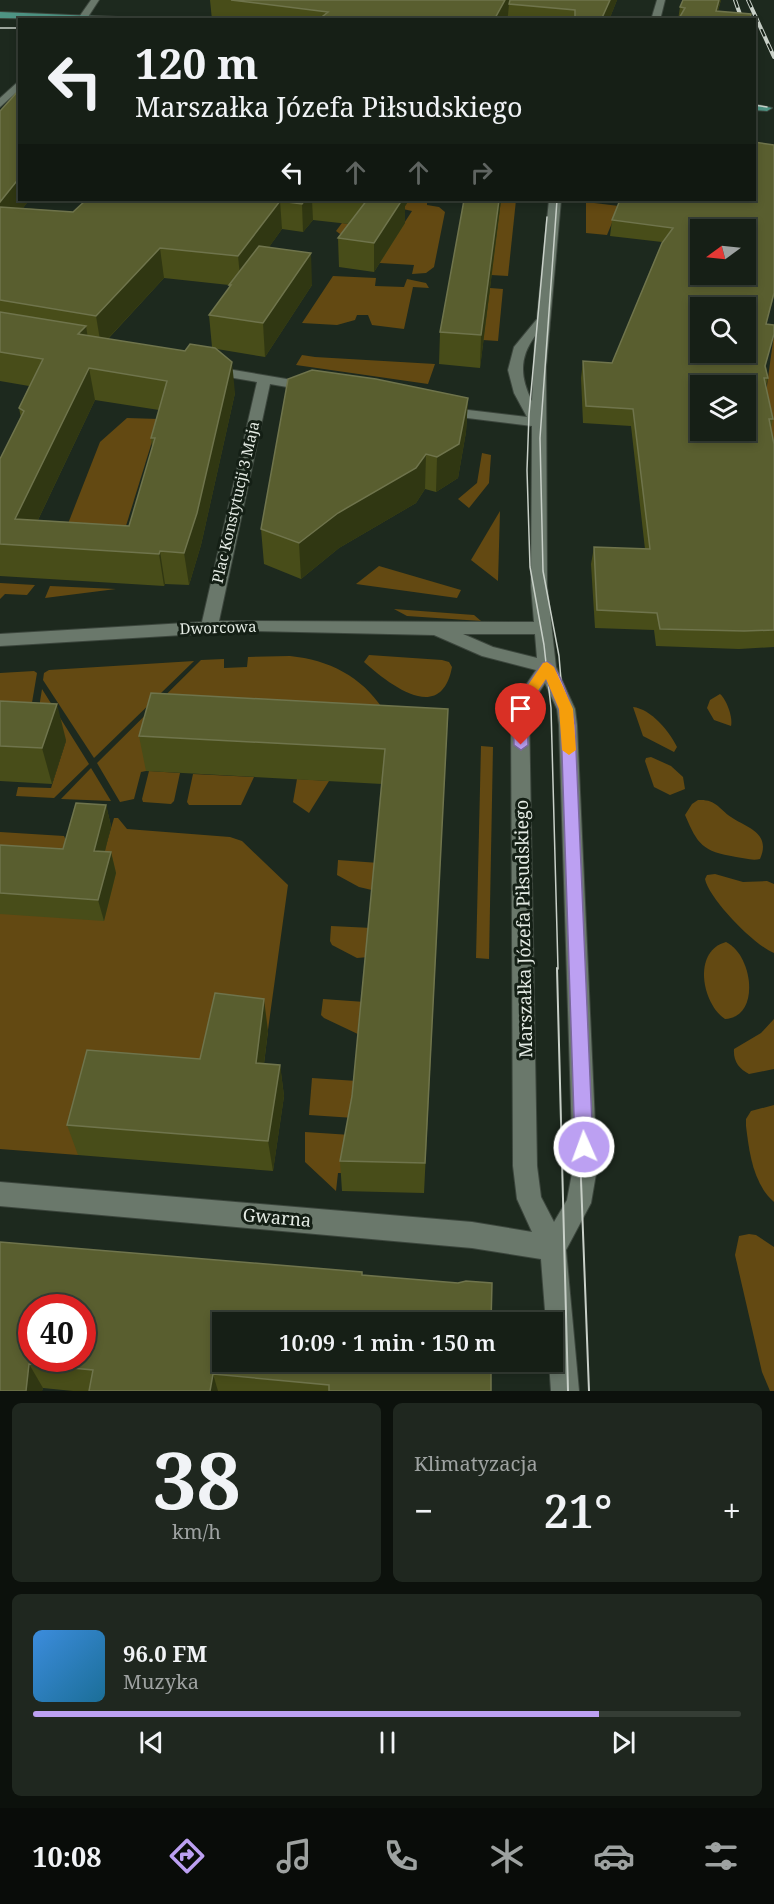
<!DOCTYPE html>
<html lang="pl">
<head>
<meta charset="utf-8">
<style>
  body { margin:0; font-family:"Noto Serif",serif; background:#1f271f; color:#f1f3f6; height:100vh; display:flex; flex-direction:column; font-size:22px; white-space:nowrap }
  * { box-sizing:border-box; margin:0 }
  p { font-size:20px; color:#9ea2a1 }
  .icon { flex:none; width:33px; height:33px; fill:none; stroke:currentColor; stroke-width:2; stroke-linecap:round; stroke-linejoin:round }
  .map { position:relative; height:1391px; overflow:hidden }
  .sheet { display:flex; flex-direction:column; gap:12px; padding:12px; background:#0c110c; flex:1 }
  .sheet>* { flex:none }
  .top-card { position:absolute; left:18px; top:18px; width:738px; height:183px; border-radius:0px; box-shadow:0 3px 9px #0003,0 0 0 2px #353d35; background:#161f16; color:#f1f3f6; overflow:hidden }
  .needle { width:39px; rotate:255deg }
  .fabs { position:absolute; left:690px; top:219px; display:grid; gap:12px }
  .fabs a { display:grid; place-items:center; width:66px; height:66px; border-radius:0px; background:#161f16; box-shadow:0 3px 9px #0003,0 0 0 2px #353d35; font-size:30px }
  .speed { position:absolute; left:18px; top:1294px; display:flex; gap:12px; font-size:30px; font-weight:700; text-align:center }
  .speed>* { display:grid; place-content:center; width:78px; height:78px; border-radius:50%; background:#161f16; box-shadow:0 3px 9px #0003,0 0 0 2px #353d35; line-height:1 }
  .speed .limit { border:9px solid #d22; background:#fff; color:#111 }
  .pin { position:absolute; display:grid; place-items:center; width:51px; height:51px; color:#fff; margin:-62px -26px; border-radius:50% 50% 50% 0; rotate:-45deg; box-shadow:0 0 6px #0007 }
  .pin .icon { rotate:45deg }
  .me { position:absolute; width:66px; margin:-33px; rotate:358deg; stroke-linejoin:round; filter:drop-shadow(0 0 4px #0008) }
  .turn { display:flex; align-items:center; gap:21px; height:126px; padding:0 18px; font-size:27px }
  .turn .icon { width:78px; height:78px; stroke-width:2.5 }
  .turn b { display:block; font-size:42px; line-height:51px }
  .lanes { display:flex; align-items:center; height:57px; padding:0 18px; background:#0003; justify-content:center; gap:30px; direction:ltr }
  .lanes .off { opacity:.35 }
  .big { font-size:45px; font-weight:600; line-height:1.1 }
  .sheet .widget { flex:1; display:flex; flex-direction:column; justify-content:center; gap:9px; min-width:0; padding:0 21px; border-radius:9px; background:#1f271f }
  .sheet .dial { align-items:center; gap:0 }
  .dial b { font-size:78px; line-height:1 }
  .song { display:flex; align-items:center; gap:18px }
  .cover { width:72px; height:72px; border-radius:9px; background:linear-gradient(135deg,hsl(210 70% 55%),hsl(200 70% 35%)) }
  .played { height:6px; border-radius:3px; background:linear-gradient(90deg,#bca0f2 80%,#353d35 80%) }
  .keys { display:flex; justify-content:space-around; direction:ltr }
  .heat { display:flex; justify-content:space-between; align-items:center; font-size:33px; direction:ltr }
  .sheet .tiles { flex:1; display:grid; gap:12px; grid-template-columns:1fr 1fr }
  .widget:last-child { grid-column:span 2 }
  .trip { position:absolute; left:212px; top:1312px; width:351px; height:60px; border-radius:0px; background:#161f16; box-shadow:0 3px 9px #0003,0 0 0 2px #353d35; font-weight:600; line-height:60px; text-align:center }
  .dock { display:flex; height:96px; justify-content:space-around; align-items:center; background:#090c09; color:#9ea2a1 }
  .dock .icon { width:42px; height:42px }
  .dock .current { color:#bca0f2 }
  .dock b { font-size:27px; color:#f1f3f6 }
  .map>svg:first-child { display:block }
  .green { fill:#634912 }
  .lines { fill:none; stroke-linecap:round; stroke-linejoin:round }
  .minor-casing { stroke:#3c463d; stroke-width:2 }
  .major-casing { stroke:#3c463d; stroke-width:2 }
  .minor { fill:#6a786b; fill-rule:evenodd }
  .major { fill:#4e9484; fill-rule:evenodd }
  .tram-far1 { stroke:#c8d0c8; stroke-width:1.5 }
  .tram { stroke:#c8d0c8; stroke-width:2 }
  .rail-casing { stroke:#c8d0c8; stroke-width:4 }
  .rail { stroke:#141f15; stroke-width:2; stroke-dasharray:8; stroke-linecap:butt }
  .wall { fill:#484d19; fill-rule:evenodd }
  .shaded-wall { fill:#303712 }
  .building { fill:#595e2f; stroke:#6f744c; stroke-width:1.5; fill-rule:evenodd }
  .route { fill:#bca0f2; stroke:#7a689d; stroke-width:1.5 }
  .slow { fill:#f59e0b }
  .labels { text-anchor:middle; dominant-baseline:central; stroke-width:6; stroke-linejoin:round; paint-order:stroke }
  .street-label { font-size:15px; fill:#e5ece5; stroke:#141f15 }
  .near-street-label { font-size:18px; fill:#e5ece5; stroke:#141f15 }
</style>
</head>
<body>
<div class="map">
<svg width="774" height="1391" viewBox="0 0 774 1391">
  <rect width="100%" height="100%" fill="#1d291e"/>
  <g class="green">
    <path d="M409,200h35l-17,2v3l12,2 6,5 -11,55 -8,6 -14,1 2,-9 -34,-2 -44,-32 6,-8 57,8 13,-20 -9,-2z"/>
    <path d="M501,200h15l-8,76 -17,-1z"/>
    <path d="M586,202l33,4 -12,29 -21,-2z"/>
    <path d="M333,276l43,2 -1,8 29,1 3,-8 19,4 3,5 -16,-1 -9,42 -32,-4 -4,-10h-11l-2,5 -18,5 -35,-2z"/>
    <path d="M490,288l13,1 -5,52 -15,-1z"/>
    <path d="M774,334v164l-9,-98z"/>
    <path d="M302,355l13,2 120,7 -7,20 -132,-19z"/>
    <path d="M127,418l32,1 -38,123 -59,-3 38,-97z"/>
    <path d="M482,453l9,2 -2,28 -20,25 -11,-9 19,-16z"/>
    <path d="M500,511l-2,70 -27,-21z"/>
    <path d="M379,566l82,24 -4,8 -101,-14z"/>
    <path d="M0,583l35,2 -8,10 -22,-1 -5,5z"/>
    <path d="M50,586l66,3 -71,9z"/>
    <path d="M394,609l80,6 7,6 -74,-5z"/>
    <path d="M369,655l73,5 7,2 3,5c-11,58 -62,18 -88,-5z"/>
    <path d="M290,656c39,4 71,20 93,53l-226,19 -11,43 -5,1 -7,27 -14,3 -23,-39 104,-103 23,-1v9l23,-1 1,-10z"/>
    <path d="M194,661l-100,97 -51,-78 1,-7 5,-3z"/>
    <path d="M34,671l3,2 -11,65 -26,-1v-64z"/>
    <path d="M42,689l47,75 -35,34 -38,-2 2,-9 33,1 15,-47 -32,-2z"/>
    <path d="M720,694c7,6 13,24 11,32l-17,-6 -7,-12 3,-8z"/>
    <path d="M633,707c18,2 36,24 44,40l-3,5 -31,-16z"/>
    <path d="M481,746l12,1 -4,212 -13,-1z"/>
    <path d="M651,757l20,9 12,11 2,12 -15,6 -16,-8 -9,-26 1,-3z"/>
    <path d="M91,768l20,33 -50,-2z"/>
    <path d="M149,771l31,2 -6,28 -3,3 -28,-2 -1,-3z"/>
    <path d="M193,774l61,3 -13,28h-52l-2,-3z"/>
    <path d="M297,779l32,2 -20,32 -16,-11z"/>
    <path d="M698,800c18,-1 20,8 33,17 14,10 41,15 29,42 -8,2 -16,-1 -24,-2 -34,-6 -38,-12 -51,-42l7,-11z"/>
    <path d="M114,818h4l9,11 103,8 12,4 46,44 -26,188 -165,9 -19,73 -78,-6v-317l64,4 5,10 36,3z"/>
    <path d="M338,860l41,3 -3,28 -17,-4 -22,-12z"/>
    <path d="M715,874l28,8 24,-1 7,3v69c-19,-7 -65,-54 -69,-74l2,-4z"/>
    <path d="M331,926l41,2 -3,29 -12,1 -25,-13 -2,-4z"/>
    <path d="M726,942c27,13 35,75 -1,77 -23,-15 -33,-68 1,-77z"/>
    <path d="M323,999l42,3 -3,34 -38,-18 -3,-3z"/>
    <path d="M774,1019v50l-25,5c-10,-5 -16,-13 -15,-25l27,-16z"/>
    <path d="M312,1078l45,3 -3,37 -45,-3z"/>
    <path d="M774,1105v97c-21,-18 -25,-51 -28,-76v-7l5,-8z"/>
    <path d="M305,1132l46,3 -4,38h-9l-2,18 -31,-29z"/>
    <path d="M749,1234l7,1 18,12v144h-4l-8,-19 -27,-117 4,-19z"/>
  </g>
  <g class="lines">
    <defs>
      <g id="minor">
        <path d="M91,0h8l-13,20h-9z"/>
        <path d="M657,0h8l-5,20h-9z"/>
        <path d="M20,80v9l-20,18v-9z"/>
        <path d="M549,200h12l-15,167 1,219 9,81 19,42 2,16 20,443 -6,35 -25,47 13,141h-28l-2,-29h3v-39h-6l-5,-64 -69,-11 -472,-42v-24l472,40 60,10 -15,-33 -4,-33 -2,-459 25,-37 -54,-14 -48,-21 -185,-4 -249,15v-12l202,-12 55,-240 -52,-9v-6l5,-1 100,17 7,4 -7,4 -40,-7 -51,237 315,1 -3,-36 1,-160 -89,-11 -7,-4 7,-4 84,10 -13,-24 -6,-23 6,-23 23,-28zM535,336l-3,65c-12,-24 -13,-43 3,-65zM463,634h72l2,24 -44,-11zM545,683l12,26 2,16 14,443 -6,32 -13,22 -13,-25 -4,-31 -8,-458z"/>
      </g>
      <g id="major">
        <path d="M0,12l118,5 4,3 -122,-2z"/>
        <path d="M754,104l18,4 -5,3 -13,-1z"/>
      </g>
    </defs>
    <use href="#minor" class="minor-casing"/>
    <use href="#major" class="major-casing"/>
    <use href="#minor" class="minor"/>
    <use href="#major" class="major"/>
    <g class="tram-far1">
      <path d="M0,28h20"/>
      <path d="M754,105l13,2"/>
      <path d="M557,200l-17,238 3,133 16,85 4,48 10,265"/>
      <path d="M547,217l-18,197 -2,56 3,97 14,78 7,63 7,261"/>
    </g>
    <g class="tram">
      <path d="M557,968l11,423"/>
      <path d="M573,968l16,423"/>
    </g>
    <defs>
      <g id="rail">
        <path d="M735,0l7,20"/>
        <path d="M748,0l26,57"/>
      </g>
    </defs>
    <use href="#rail" class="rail-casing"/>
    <use href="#rail" class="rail"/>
  </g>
  <g class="wall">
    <path d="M210,0h407l-8,20h-101v-5l-2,5h-294z"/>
    <path d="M683,0h38l-3,11 -40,9 2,-13z"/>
    <path d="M0,111l29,89 -6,8 50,4 13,-12h323l-4,6v17l-31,49 -35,-5 -1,-29 11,-14 -36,-4 -10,12 -21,-3 -13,18 43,38 -47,72 -48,-8 18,44 -34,152 -12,40 -24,-1 -1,2 -164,-10v-117l21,-41 -2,-10 10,-22 -29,-5zM164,278l65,7v3l-20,27 3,32 -27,4 -77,-12zM95,400l64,10 -8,28 1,10 -23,78 -91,-6z"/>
    <path d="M774,145v151l-8,28v43l2,11 -2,8 7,33 -2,10 3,15v203l-35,2 -83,-3 -2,-16 -59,-2 -4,-64 3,-17 51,2 -14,-123 -48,-3 -2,-45 2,-17 29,2 50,-121 -52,-6 2,-16 62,-19 80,-1z"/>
    <path d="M501,200l-21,168 -41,-4 1,-32z"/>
    <path d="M468,398l-2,34 -8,46 -22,14 -11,-3 -9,14 -77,45 -38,31 -37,-15 -3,-35z"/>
    <path d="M0,701l66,39 -14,44 -52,-3z"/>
    <path d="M448,709l-24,484 -82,-2 -2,-30 12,-65 30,-312 -236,-13 -7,-35z"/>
    <path d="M106,805l5,21 -6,25 6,1 5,21 -12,48 -104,-7v-69l63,4z"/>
    <path d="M268,1031l-4,33 16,1 4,31 -11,75 -195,-16 -11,-30 133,-66z"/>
    <path d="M0,1242l362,33 129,116h-418l-30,-3 -1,3h-42z"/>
  </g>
  <g class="shaded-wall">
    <path d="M505,0h6l-2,4 -1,11 -2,5h-12z"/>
    <path d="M610,0h7l-8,20h-8z"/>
    <path d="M719,0h2l-6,20 1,-9z"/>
    <path d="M20,177v23h9l-26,35 -3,-13v-20z"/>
    <path d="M305,200h7l1,20 -10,12 -1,-28z"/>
    <path d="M395,200h14l-4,6v17l-31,49v-29z"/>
    <path d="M499,200h2l-21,168 1,-33z"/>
    <path d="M280,201l2,28 -41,57 -3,-30z"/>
    <path d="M160,248l4,30 -63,68 -5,-30z"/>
    <path d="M311,253l1,32 -47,72 -2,-34z"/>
    <path d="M86,326l5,31 -13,-23z"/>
    <path d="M232,362l3,31 -34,152 -12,40 -5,-32z"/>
    <path d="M89,368l6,32 -69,145 -11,-26z"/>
    <path d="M468,398l-2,34 -8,46 -22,14 1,-35z"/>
    <path d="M426,454l-1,35 -9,14 -77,45 -38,31 -2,-36 39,-30z"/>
    <path d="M160,551l5,33 -1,2 -5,-32z"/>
    <path d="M57,704l9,36 -14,44 -10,-36z"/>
    <path d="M106,805l5,21 -11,46 -6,-21z"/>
    <path d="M111,852l5,21 -12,48 -6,-21z"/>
    <path d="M264,999l4,32 -8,64 -4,-32z"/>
    <path d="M280,1065l4,31 -11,75 -5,-30z"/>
    <path d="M29,1364l14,24 -1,3h-16z"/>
    <path d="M213,1374l5,17h-8z"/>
  </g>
  <g class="building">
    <path d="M231,0h274l-11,20h-176l10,-8z"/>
    <path d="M510,0h100l-9,20h-26v-10l-66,-6z"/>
    <path d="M683,0h36l-3,11 35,3 -1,6h-72l7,-12 -5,-1z"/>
    <path d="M20,89v88l-20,25v-91z"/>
    <path d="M754,142l20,3v148l-8,31 8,1v9l-9,32 3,12h-4l9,41h-4l5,25v186l-30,1 -84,-2 -3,-16 -60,-3 -3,-63 56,2 -17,-140 -47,-3 -3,-45 29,2 50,-120 11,-15 -61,-8 8,-20h39l15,1v-1h80zM700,230h46v44h-46zM700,308h46v44h-46zM700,386h46v44h-46z"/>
    <path d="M86,200h219l-3,4 -22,-3 -42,55 -78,-8 -64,68 -96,-16v-93l73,5z"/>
    <path d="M367,200h35l-28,43 -36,-5z"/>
    <path d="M464,200h35l-18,135 -41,-3z"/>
    <path d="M259,246l52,7 -48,70 -54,-8 22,-30h-2z"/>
    <path d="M0,312l86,14 -8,8 107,17 5,-7 25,4 17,14 -35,151 -13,40 -24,-2 -1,3 -159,-10v-85l24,-48 -5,-3 24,-49 -43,-7zM89,368l78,13 -16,57h4l-26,88 -114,-7z"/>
    <path d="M312,370l64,9 92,19 -9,46 -22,13 -11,-3 -10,14 -78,45 -39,30 -38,-14 27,-150z"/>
    <path d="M151,693l297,16 -23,454 -85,-2 12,-65 33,-347 -246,-13z"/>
    <path d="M0,701l57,3 -15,44 -42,-2z"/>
    <path d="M76,803l30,2 -12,46 17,1 -13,48 -98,-7v-48l63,4z"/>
    <path d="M215,993l49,6 -8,64 24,2 -12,76 -201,-16 20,-75 113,9z"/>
    <path d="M0,1242l362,30v3l96,8 8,-2 26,2 -1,40h-269v39h269v29h-162v-6l-116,-11 -3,17h-121l4,-21 -64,-6 -3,27h-26zM32,1308h50v51h-50z"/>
  </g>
  <path class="route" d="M547,662c13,4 27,50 28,63l18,422 -2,6 -7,3 -6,-3 -3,-6 -14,-422 -2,-16 -13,-30 -19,28 1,38 -7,5 -7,-5 -1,-39 30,-43z"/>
  <path class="slow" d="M547,662l7,5 19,42 3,41 -7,5 -7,-5 -3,-41 -13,-30 -9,13h-9l-2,-4 17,-25z"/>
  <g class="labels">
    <g class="street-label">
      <text transform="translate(235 502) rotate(-77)">Plac Konstytucji 3 Maja</text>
      <text transform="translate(218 627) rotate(-2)">Dworcowa</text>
    </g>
    <g class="near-street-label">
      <text transform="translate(523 929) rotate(-91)">Marszałka Józefa Piłsudskiego</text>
      <text transform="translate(277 1217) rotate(5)">Gwarna</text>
    </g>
  </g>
</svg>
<div class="fabs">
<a><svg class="needle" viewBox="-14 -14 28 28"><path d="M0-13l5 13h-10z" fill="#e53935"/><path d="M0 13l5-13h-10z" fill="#9ea2a1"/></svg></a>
<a><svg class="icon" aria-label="search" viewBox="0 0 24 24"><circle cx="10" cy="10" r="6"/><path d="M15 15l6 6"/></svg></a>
<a><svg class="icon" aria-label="layers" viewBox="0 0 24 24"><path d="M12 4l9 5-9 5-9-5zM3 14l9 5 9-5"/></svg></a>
</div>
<div class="speed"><div class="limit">40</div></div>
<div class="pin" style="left:521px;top:745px;background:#d93025"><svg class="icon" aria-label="arrive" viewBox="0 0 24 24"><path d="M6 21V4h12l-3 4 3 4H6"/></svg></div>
<svg class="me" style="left:584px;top:1147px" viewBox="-20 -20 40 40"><circle r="17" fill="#bca0f2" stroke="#fff" stroke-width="3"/><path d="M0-11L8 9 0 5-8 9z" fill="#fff"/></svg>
<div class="trip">10:09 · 1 min · 150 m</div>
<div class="top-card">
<div class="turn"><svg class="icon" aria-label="left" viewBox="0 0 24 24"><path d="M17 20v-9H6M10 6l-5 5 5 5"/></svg><div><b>120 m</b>Marszałka Józefa Piłsudskiego</div></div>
<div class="lanes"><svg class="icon" aria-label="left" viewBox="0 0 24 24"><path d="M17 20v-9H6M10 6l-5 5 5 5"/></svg><svg class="icon off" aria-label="ahead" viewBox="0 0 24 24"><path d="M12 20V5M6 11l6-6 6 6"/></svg><svg class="icon off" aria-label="ahead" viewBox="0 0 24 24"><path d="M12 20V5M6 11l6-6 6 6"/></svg><svg class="icon off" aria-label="right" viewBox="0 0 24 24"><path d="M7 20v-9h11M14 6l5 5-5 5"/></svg></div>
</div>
</div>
<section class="sheet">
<div class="tiles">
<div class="widget dial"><b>38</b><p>km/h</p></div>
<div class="widget"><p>Klimatyzacja</p>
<div class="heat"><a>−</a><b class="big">21°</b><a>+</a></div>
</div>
<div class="widget">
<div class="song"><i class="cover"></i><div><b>96.0 FM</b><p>Muzyka</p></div></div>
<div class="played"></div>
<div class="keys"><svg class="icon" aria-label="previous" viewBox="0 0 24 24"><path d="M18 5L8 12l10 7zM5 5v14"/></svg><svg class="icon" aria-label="pause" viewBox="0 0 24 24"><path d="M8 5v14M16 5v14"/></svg><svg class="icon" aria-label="next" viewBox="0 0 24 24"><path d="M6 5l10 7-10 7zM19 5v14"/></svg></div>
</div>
</div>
</section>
<nav class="dock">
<b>10:08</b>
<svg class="icon current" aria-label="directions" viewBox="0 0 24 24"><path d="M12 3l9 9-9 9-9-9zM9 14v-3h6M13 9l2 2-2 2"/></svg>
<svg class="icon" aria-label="music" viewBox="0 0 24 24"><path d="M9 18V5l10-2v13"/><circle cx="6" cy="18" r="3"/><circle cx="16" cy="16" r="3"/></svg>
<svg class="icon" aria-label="phone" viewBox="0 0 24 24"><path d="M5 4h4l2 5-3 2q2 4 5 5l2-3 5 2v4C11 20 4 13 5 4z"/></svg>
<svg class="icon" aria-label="climate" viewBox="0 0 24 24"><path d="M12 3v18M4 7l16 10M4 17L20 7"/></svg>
<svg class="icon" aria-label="car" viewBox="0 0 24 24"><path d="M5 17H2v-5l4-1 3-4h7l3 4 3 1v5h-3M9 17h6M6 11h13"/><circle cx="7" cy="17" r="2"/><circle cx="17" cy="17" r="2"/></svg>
<svg class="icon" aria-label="filters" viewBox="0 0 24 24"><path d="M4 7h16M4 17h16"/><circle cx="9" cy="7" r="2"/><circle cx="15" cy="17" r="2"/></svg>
</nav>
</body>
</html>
